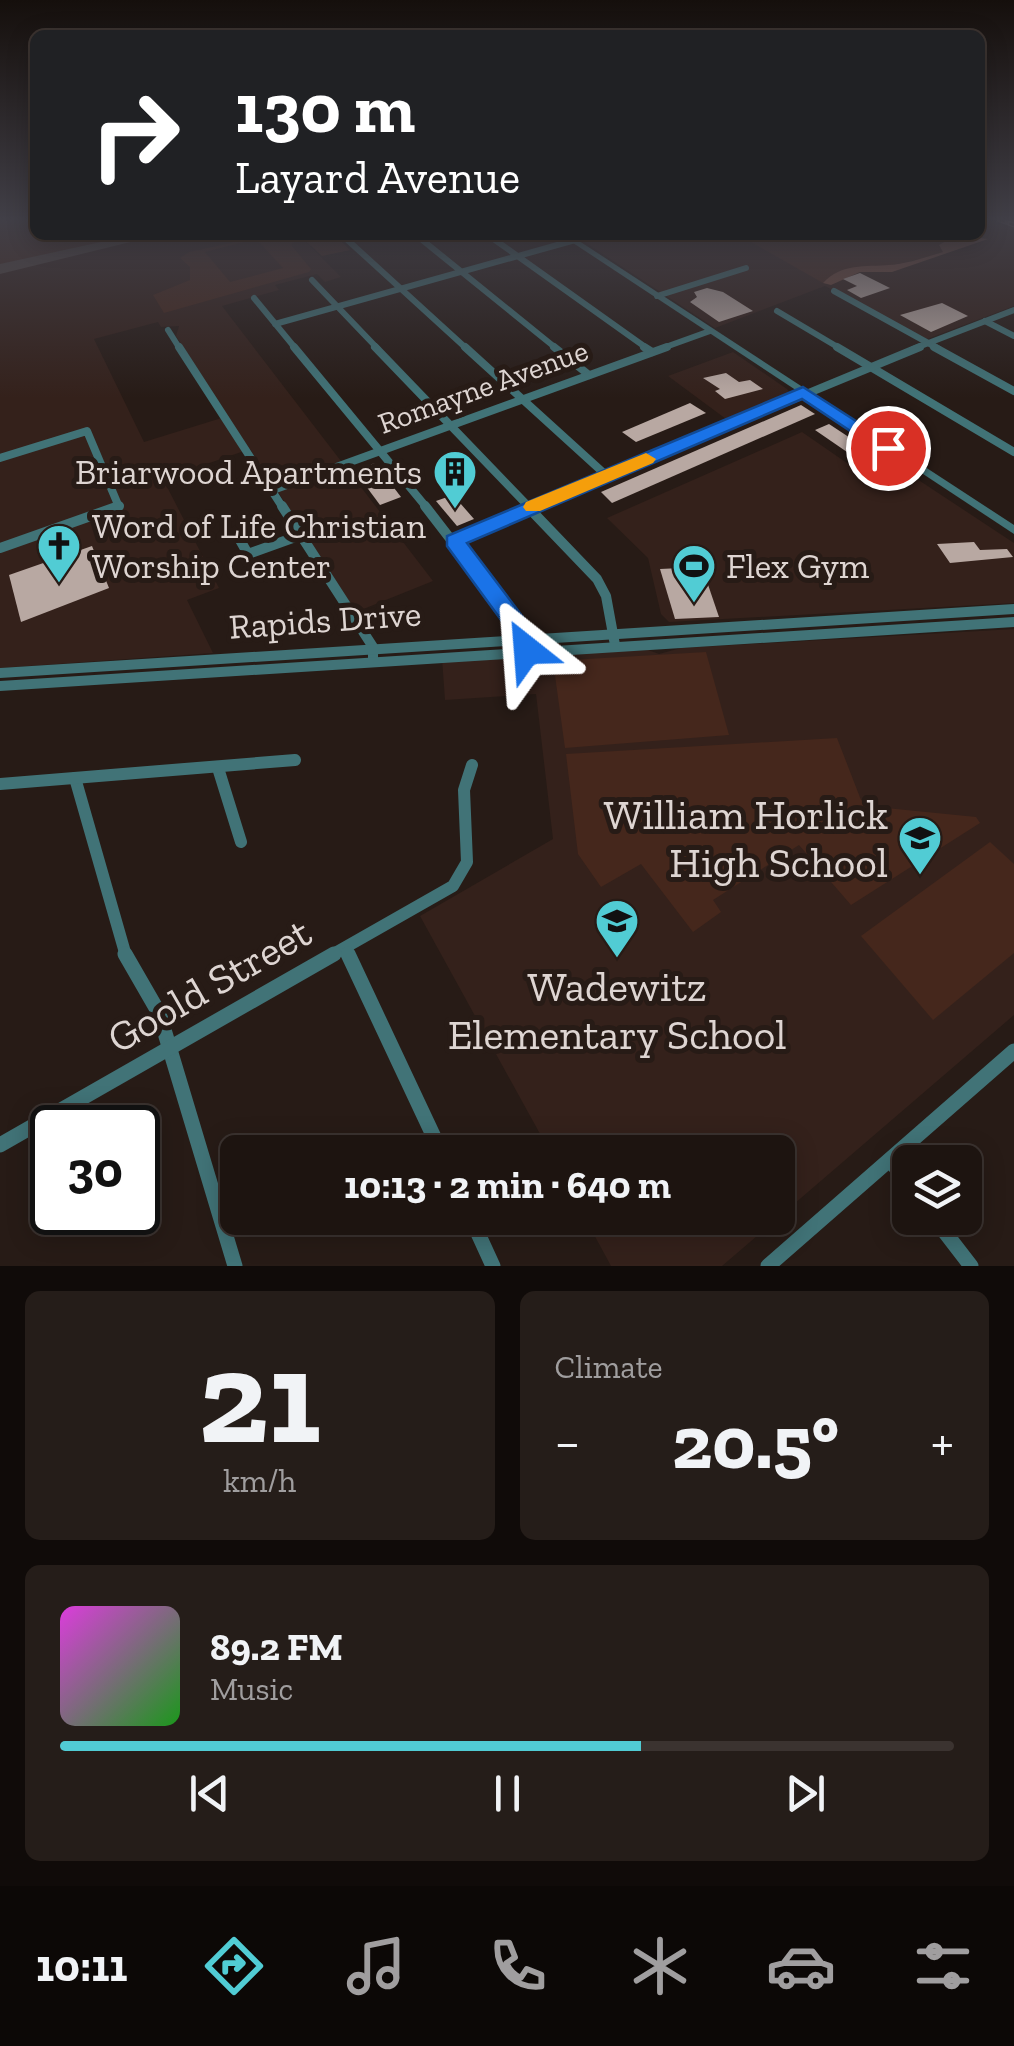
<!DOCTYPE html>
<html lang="en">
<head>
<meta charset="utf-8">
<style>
  body { margin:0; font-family:"Zilla Slab",serif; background:#251d19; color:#f1f3f6; height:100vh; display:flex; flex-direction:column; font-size:38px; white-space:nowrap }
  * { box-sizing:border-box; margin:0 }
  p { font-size:32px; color:#a09e9f }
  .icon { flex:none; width:55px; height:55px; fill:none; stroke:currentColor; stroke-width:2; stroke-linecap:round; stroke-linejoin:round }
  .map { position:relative; height:1266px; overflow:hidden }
  .details { display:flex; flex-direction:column; gap:25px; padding:25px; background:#100b09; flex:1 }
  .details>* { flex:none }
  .top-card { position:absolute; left:30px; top:30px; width:955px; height:210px; border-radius:15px; box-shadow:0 5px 25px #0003,0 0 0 2px #3b3330; background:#202124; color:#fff; overflow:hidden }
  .buttons { position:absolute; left:892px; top:1145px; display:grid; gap:20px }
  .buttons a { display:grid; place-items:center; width:90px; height:90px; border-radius:15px; background:#1d1410; box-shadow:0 5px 25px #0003,0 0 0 2px #3b3330; font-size:50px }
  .speed { position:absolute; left:30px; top:1105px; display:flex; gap:20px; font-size:50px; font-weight:700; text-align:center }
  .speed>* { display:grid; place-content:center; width:130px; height:130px; border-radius:50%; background:#1d1410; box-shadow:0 5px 25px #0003,0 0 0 2px #3b3330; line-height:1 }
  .speed .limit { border:5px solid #111; border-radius:15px; background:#fff; color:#111 }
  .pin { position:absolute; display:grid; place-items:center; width:85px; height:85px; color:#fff; margin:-42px; border:5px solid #fff; border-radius:50%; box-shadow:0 2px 10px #0007 }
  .me { position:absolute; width:110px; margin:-55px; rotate:332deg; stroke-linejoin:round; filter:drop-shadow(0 0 8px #0008) }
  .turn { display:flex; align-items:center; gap:35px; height:210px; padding:0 40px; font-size:45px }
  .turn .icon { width:130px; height:130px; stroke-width:2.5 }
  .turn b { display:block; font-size:70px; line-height:85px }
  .big { font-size:75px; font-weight:700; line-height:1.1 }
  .details .tile { flex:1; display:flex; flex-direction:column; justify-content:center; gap:15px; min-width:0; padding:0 35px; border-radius:15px; background:#251d19 }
  .details .dial { align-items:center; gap:0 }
  .dial b { font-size:130px; line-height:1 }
  .song { display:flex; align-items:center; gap:30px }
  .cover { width:120px; height:120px; border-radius:15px; background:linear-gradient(135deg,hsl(300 70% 55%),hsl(120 70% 35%)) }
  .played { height:10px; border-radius:5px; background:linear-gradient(90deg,#51ccd4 65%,#3b3330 65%) }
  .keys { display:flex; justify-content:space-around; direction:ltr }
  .heat { display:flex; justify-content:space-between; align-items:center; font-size:55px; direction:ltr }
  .details .tiles { flex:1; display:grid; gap:25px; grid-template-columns:1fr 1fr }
  .tile:last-child { grid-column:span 2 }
  .trip { position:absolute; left:220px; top:1135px; width:575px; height:100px; border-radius:15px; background:#1d1410; box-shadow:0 5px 25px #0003,0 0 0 2px #3b3330; font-weight:700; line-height:100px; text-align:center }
  .dock { display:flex; height:160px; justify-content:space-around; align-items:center; background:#0c0806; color:#a09e9f }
  .dock .icon { width:70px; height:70px }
  .dock .on { color:#51ccd4 }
  .dock b { font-size:45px; color:#f1f3f6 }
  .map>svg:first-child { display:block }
  .built { fill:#34211b; fill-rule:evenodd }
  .green { fill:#45271c }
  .forest { fill:#72493b }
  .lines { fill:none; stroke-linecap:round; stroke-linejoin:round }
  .taxiway { fill:#534843; fill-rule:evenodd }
  .building { fill:#b8a8a2 }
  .minor-far4 { stroke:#417377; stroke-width:6 }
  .minor-far3 { stroke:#417377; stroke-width:8 }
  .minor-far2 { stroke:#417377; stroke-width:10 }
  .minor-far1 { stroke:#417377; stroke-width:12 }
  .minor { stroke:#417377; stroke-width:15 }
  .tertiary { fill:#417377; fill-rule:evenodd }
  .rail-casing { stroke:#7f7470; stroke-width:5 }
  .rail { stroke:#271b16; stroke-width:2.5; stroke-dasharray:5; stroke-linecap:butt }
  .route { fill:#1a73e8; stroke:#114b97; stroke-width:2.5 }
  .slow { fill:#f59e0b }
  .labels { text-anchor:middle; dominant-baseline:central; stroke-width:10; stroke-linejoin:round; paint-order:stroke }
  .far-street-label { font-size:30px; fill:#ded5d2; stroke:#271b16 }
  .poi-label { font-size:35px; fill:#ded5d2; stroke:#271b16; text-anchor:start }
  .street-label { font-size:35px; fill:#ded5d2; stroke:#271b16 }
  .near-poi-label { font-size:42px; fill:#ded5d2; stroke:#271b16; text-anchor:end }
  .near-street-label { font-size:42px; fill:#ded5d2; stroke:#271b16 }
</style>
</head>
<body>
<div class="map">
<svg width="1014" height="1266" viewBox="0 0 1014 1266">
  <rect width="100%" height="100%" fill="#271b16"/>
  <g class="built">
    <path d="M0,220h35v15h270l-4,2 40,40 -16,5 -8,-8 -42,11 4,5 -57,16 211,275 -77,31 -106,-163 -87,30 56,109 -32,12 26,53 -213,15zM158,322l3,5 18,-1 -3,10 52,80 -84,26 -50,-103z"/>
    <path d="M980,220l34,8v78l-87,33 -102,-53 -110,42 -141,-93h406z"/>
    <path d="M733,352l54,37 2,3 -63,27 -58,-43z"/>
    <path d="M802,432l84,58 28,-13 100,66v60l-345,19 -8,-8 -13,-56 -41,-40z"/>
    <path d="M1014,629v386l-292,251h-111l-26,-48h193v-66h-228l-130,-236 133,-77 -17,-145 -91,6 -3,-42 206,-8 11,4 22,-6z"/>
  </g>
  <g class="green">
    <path d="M0,220h35v15h109l-144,32z"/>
    <path d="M230,235h24l-6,6 -43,11 25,30 53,-14 -24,-26 7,-7h69l15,15 -28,6 -22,-20 -9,9 20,24 -2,3 -145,41 -11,-18 37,-15v-13l-10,-9 9,-6 42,-9 4,-3z"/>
    <path d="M760,235h197l-18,11 5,6c-17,5 -36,11 -54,13 -22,2 -50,0 -67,18l-72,-41z"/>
    <path d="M706,652l23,83 -164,13 -12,-87z"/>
    <path d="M837,738l24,62 15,7 100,10 4,6 -129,82 -52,-60 -86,55 8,12 -28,20 -52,-68 -40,23 -23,-33 -12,-100z"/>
    <path d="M990,842l24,22v89l-81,67 -72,-84z"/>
  </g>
  <path class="forest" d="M957,235l31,4 -96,33h-32l-29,13 -8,-2c19,-20 42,-16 66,-18 18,-1 37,-8 54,-13l-4,-7z"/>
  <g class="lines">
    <path class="taxiway" d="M133,235h26l-159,39v-10z"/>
  </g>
  <g class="building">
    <path d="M860,273l30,15 -29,10 -14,-8 10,-4 -14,-7z"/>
    <path d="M707,288l16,4 30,19 -34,11 -29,-20 7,-5 -3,-5z"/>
    <path d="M942,303l26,13 -37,16 -31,-17z"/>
    <path d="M726,373l13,9 11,-2 13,9 -38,10 -10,-8 5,-2 -17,-11z"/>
    <path d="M690,403l16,10 -70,29 -14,-10z"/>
    <path d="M801,405l14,9 -203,89 -11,-11z"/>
    <path d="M829,424l82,54 -2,3 -22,9 -33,-23 9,-4 -48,-33z"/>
    <path d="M375,463l26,34 -21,8 -26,-35z"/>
    <path d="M453,495l21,24 -17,7 -21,-25z"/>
    <path d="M974,542l6,8 27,-1 6,8 -63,6 -13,-19z"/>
    <path d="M92,546l17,42 -88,34 -12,-47z"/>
    <path d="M702,567l17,50 -44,2 -15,-50z"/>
  </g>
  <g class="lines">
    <g class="minor-far4">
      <path d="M342,235l125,114"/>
      <path d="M488,235l160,114"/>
      <path d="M421,239l136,110"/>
      <path d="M312,280l66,69"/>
      <path d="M834,291l105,58"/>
      <path d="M657,296l89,-28"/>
      <path d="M254,298l42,51"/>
      <path d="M777,311l64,38"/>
      <path d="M985,321l29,15"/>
      <path d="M275,324l318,-89"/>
      <path d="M168,330l12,19"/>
      <path d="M660,349l50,-18"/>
      <path d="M913,349l101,-39"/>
    </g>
    <g class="minor-far3">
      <path d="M179,347l104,161"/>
      <path d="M294,347l133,161"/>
      <path d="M375,347l155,161"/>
      <path d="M465,347l142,129"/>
      <path d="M554,347l35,28"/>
      <path d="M644,347l8,5"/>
      <path d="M837,347l177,105"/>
      <path d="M934,347l80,44"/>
      <path d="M0,458l87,-27 32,76 -4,1"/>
      <path d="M273,490l394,-143"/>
      <path d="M530,508l390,-161"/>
    </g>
    <g class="minor-far2">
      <path d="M282,506l91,141v13"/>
      <path d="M425,506l101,131 1,13"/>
      <path d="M527,506l70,73 9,17 9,49"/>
      <path d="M236,533l12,21 53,-19"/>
      <path d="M454,541l82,-35"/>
      <path d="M0,548l119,-42"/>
    </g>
    <g class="minor-far1">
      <path d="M218,768l23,74"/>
      <path d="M75,778l51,178"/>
      <path d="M0,784l295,-24"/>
      <path d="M345,948l4,8"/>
      <path d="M330,956l123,-70 14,-24 -3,-72 8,-25"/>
    </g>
    <g class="minor">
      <path d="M125,954l34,59 76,253"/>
      <path d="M348,954l93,198"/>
      <path d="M0,1145l334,-191"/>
      <path d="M890,1160l20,26"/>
      <path d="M471,1218l22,48"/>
      <path d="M934,1218l37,48"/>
      <path d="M768,1266l246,-215"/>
    </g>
    <g class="tertiary">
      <path d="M561,235h9l444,290v9z"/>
      <path d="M1014,604v10l-1014,64v-10z"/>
      <path d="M1014,617v10l-1014,64v-10z"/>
    </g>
    <defs>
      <path id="rail" d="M1000,220l14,5"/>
    </defs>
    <use href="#rail" class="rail-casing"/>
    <use href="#rail" class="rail"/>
  </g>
  <linearGradient id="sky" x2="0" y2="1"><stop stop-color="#150f0c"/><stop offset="0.55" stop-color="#413f47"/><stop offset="1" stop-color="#413f47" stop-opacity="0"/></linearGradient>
  <rect width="1014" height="398" fill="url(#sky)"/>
  <path class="route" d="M803,387l95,61 -10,6 -6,-2 -80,-53 -335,144 71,94 -3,19h-16l-4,-17 -68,-93v-10z"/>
  <path class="slow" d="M646,453l10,6 -3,4 -113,48h-14l-3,-4 3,-5z"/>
  <defs>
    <symbol id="building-pin" viewBox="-11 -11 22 30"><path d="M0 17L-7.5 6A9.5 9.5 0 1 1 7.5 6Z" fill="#51ccd4" stroke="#271b16"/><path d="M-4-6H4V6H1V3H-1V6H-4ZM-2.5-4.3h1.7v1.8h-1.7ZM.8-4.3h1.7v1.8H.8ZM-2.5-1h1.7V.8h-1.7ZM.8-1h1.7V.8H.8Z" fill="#111"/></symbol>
    <symbol id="church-pin" viewBox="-11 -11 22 30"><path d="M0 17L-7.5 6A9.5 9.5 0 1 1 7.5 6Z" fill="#51ccd4" stroke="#271b16"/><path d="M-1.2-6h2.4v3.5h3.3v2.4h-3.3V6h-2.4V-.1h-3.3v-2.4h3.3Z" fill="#111"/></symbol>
    <symbol id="stadium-pin" viewBox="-11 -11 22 30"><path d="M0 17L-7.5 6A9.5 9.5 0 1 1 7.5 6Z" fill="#51ccd4" stroke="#271b16"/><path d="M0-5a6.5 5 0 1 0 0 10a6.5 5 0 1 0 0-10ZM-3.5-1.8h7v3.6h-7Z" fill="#111"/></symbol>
    <symbol id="school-pin" viewBox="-11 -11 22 30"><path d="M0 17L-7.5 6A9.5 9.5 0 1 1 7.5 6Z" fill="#51ccd4" stroke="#271b16"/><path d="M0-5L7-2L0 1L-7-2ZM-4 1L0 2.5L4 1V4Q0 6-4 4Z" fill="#111"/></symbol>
  </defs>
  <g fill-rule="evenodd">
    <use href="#building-pin" x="430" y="447" width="50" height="68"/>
    <use href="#church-pin" x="34" y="521" width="50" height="68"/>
    <use href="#stadium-pin" x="669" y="541" width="50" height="68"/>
    <use href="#school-pin" x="895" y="813" width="50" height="68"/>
    <use href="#school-pin" x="592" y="896" width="50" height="68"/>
  </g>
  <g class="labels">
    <g class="far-street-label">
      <text transform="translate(483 387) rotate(-20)">Romayne Avenue</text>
    </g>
    <g class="poi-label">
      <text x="422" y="472" text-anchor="end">Briarwood Apartments</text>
      <text x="92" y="526">Word of Life Christian<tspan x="92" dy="40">Worship Center</tspan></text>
      <text x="726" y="566">Flex Gym</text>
    </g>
    <g class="street-label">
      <text transform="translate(325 620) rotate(-4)">Rapids Drive</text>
    </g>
    <g class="near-poi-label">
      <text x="888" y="814">William Horlick<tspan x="888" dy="48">High School</tspan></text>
      <text x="617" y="986" text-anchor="middle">Wadewitz<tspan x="617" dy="48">Elementary School</tspan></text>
    </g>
    <g class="near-street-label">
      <text transform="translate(209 985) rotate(-30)">Goold Street</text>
    </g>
  </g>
</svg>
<div class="buttons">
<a><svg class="icon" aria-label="layers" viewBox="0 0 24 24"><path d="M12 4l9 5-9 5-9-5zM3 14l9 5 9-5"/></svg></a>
</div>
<div class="speed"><div class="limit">30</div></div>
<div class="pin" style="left:888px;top:448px;background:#d93025"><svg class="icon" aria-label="arrive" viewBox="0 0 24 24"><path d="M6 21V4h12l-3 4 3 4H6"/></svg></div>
<svg class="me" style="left:527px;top:650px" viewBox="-20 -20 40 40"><path d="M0-17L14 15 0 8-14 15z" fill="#1a73e8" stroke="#fff" stroke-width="4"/></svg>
<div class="trip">10:13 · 2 min · 640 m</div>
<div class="top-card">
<div class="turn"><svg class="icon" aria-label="right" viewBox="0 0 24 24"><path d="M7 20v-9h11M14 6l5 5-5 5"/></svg><div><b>130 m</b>Layard Avenue</div></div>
</div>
</div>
<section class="details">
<div class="tiles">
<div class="tile dial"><b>21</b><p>km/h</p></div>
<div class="tile"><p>Climate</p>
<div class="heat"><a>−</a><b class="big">20.5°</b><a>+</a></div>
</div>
<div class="tile">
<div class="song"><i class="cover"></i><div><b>89.2 FM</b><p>Music</p></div></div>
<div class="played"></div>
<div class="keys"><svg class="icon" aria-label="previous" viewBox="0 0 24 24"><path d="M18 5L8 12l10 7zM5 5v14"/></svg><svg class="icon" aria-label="pause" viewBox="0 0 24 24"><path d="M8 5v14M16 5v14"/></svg><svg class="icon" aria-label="next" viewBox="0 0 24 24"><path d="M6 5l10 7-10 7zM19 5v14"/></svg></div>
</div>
</div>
</section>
<nav class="dock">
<b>10:11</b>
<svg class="icon on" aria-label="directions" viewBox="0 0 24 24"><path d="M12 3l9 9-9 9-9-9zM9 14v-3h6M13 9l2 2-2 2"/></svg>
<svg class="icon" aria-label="music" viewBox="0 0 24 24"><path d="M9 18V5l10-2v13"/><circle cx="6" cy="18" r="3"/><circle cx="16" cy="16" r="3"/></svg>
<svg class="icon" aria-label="phone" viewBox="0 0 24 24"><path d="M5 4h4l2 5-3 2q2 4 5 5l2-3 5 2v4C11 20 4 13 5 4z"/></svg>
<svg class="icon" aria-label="climate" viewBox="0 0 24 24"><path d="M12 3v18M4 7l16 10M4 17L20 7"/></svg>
<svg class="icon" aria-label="car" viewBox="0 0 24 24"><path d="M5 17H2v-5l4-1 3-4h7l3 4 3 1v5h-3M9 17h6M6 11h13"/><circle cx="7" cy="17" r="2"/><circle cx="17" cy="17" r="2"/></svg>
<svg class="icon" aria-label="filters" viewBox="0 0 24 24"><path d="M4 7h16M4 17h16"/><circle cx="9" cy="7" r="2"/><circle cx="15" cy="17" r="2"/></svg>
</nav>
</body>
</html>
